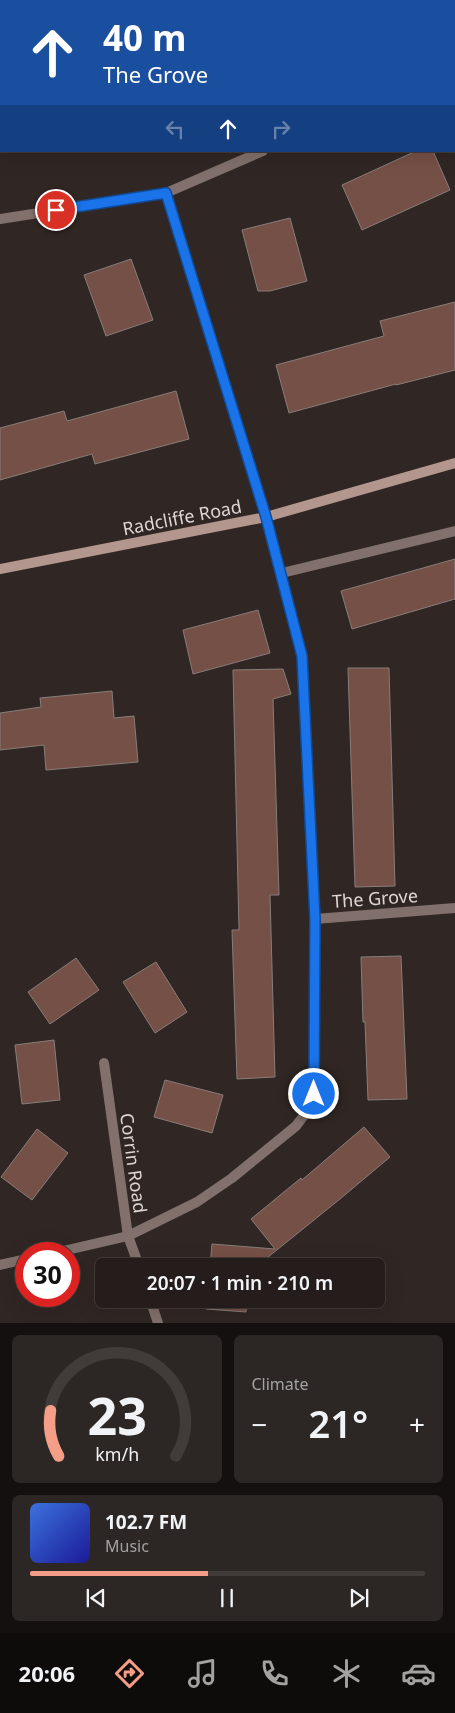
<!DOCTYPE html>
<html lang="en">
<head>
<meta charset="utf-8">
<style>
  body { margin:0; font-family:"Noto Sans",sans-serif; background:#2c2624; color:#f1f3f6; height:100vh; display:flex; flex-direction:column; font-size:19px; white-space:nowrap }
  * { box-sizing:border-box; margin:0 }
  p { font-size:16px; color:#a3a2a3 }
  .icon { flex:none; width:28px; height:28px; fill:none; stroke:currentColor; stroke-width:2; stroke-linecap:round; stroke-linejoin:round }
  .map { position:relative; height:1323px; overflow:hidden }
  .panel { display:flex; flex-direction:column; gap:12px; padding:12px; background:#14100f; flex:1 }
  .panel>* { flex:none }
  .top-card { position:absolute; left:0px; top:0px; width:455px; height:152px; box-shadow:0 5px 20px #0002,0 0 0 1px #413b3a; background:#1a4fa0; color:#fff; overflow:hidden }
  .speed { position:absolute; left:15px; top:1242px; display:flex; gap:10px; font-size:25px; font-weight:700; text-align:center }
  .speed>* { display:grid; place-content:center; width:65px; height:65px; border-radius:50%; background:#241d1b; box-shadow:0 5px 20px #0002,0 0 0 1px #413b3a; line-height:1 }
  .speed .limit { border:8px solid #d22; background:#fff; color:#111 }
  .pin { position:absolute; display:grid; place-items:center; width:42px; height:42px; color:#fff; margin:-21px; border:2px solid #fff; border-radius:50%; box-shadow:0 1px 5px #0007 }
  .me { position:absolute; width:55px; margin:-28px; rotate:0deg; stroke-linejoin:round; filter:drop-shadow(0 0 4px #0008) }
  .turn { display:flex; align-items:center; gap:18px; height:105px; padding:0 20px; font-size:22px }
  .turn .icon { width:65px; height:65px; stroke-width:2.5 }
  .turn b { display:block; font-size:35px; line-height:42px }
  .lanes { display:flex; align-items:center; height:48px; padding:0 20px; background:#0003; justify-content:center; gap:25px; direction:ltr }
  .lanes .off { opacity:.35 }
  .big { font-size:38px; font-weight:600; line-height:1.1 }
  .panel .widget { flex:1; display:flex; flex-direction:column; justify-content:center; gap:8px; min-width:0; padding:0 18px; border-radius:8px; background:#2c2624 }
  .panel .dial { align-items:center; gap:0 }
  .dial svg { height:130px; overflow:visible; fill:none; stroke:#413b3a; stroke-width:7; stroke-linecap:round; text-anchor:middle }
  .dial text { fill:#f1f3f6; stroke:none }
  .song { display:flex; align-items:center; gap:15px }
  .cover { width:60px; height:60px; border-radius:8px; background:linear-gradient(135deg,hsl(220 70% 55%),hsl(240 70% 35%)) }
  .played { height:5px; border-radius:2px; background:linear-gradient(90deg,#f49e87 45%,#413b3a 45%) }
  .keys { display:flex; justify-content:space-around; direction:ltr }
  .heat { display:flex; justify-content:space-between; align-items:center; font-size:28px; direction:ltr }
  .panel .tiles { flex:1; display:grid; gap:12px; grid-template-columns:1fr 1fr }
  .widget:last-child { grid-column:span 2 }
  .trip { position:absolute; left:95px; top:1258px; width:290px; height:50px; border-radius:8px; background:#241d1b; box-shadow:0 5px 20px #0002,0 0 0 1px #413b3a; font-weight:600; line-height:50px; text-align:center }
  .tab-bar { display:flex; height:80px; justify-content:space-around; align-items:center; background:#0e0c0b; color:#a3a2a3 }
  .tab-bar .icon { width:35px; height:35px }
  .tab-bar .active { color:#f49e87 }
  .tab-bar b { font-size:22px; color:#f1f3f6 }
  .map>svg:first-child { display:block }
  .building { fill:#755046; stroke:#887d7a }
  .lines { fill:none; stroke-linecap:round; stroke-linejoin:round }
  .service { stroke:#81706b; stroke-width:10 }
  .minor { stroke:#81706b; stroke-width:10 }
  .secondary { stroke:#b3978f; stroke-width:10 }
  .route-casing { stroke:#114b97; stroke-width:12 }
  .route { stroke:#1a73e8; stroke-width:9 }
  .labels { text-anchor:middle; dominant-baseline:central; stroke-width:5; stroke-linejoin:round; paint-order:stroke }
  .street-label { font-size:18px; fill:#ddd7d5; stroke:#302724 }
</style>
</head>
<body>
<div class="map">
<svg width="455" height="1323" viewBox="0 0 455 1323">
  <rect width="100%" height="100%" fill="#302724"/>
  <g class="building">
    <path d="M416,151h17l17,39 -88,40 -20,-45z"/>
    <path d="M290,218l17,63 -37,10h-12l-16,-61z"/>
    <path d="M131,259l22,61 -47,16 -22,-61z"/>
    <path d="M455,302v68l-59,15v-1l-107,29 -13,-48 108,-29 -4,-15z"/>
    <path d="M176,391l13,48 -94,25 -3,-10 -92,26v-52l64,-17 3,10z"/>
    <path d="M455,559v40l-103,30 -11,-38z"/>
    <path d="M258,610l12,43 -77,21 -10,-44z"/>
    <path d="M348,668h41l6,218 -40,1z"/>
    <path d="M283,669l8,25 -18,5 6,196h-9l5,182 -38,2 -5,-149h7l-6,-260z"/>
    <path d="M112,691l2,27 20,-2 4,46 -92,8 -2,-25 -44,5v-37l41,-6 -1,-9z"/>
    <path d="M401,956l6,143 -39,1 -3,-78h-2l-2,-65z"/>
    <path d="M76,958l23,32 -49,34 -22,-32z"/>
    <path d="M156,962l31,50 -32,21 -32,-51z"/>
    <path d="M54,1040l6,60 -38,4 -7,-59z"/>
    <path d="M165,1080l58,15 -11,38 -58,-16z"/>
    <path d="M364,1127l26,30 -50,42 -83,67h-47l2,-22 63,5 -24,-30 50,-41 1,2z"/>
    <path d="M37,1129l31,24 -36,47 -31,-23z"/>
    <path d="M207,1299h40l-1,13 -40,-3z"/>
  </g>
  <g class="lines">
    <path class="service" d="M282,573l173,-42"/>
    <g class="minor">
      <path d="M0,219l166,-26 97,-42"/>
      <path d="M315,919l140,-11"/>
      <path d="M104,1063l24,173 11,30"/>
      <path d="M50,1254l78,-18 69,-34 35,-24 64,-52 12,-16 6,-16 1,-175 -13,-263 -36,-139 -100,-324"/>
      <path d="M0,1265l26,-6"/>
      <path d="M150,1299l8,24"/>
    </g>
    <path class="secondary" d="M0,569l266,-52 189,-54"/>
  </g>
  <g class="lines">
    <defs>
      <path id="route" d="M56,210l110,-17 100,324 36,139 13,263 -1,175"/>
    </defs>
    <use href="#route" class="route-casing"/>
    <use href="#route" class="route"/>
  </g>
  <g class="labels">
    <g class="street-label">
      <text transform="translate(182 517) rotate(-11)">Radcliffe Road</text>
      <text transform="translate(375 898) rotate(-4)">The Grove</text>
      <text transform="translate(134 1163) rotate(82)">Corrin Road</text>
    </g>
  </g>
</svg>
<div class="speed"><div class="limit">30</div></div>
<div class="pin" style="left:56px;top:210px;background:#d93025"><svg class="icon" aria-label="arrive" viewBox="0 0 24 24"><path d="M6 21V4h12l-3 4 3 4H6"/></svg></div>
<svg class="me" style="left:314px;top:1094px" viewBox="-20 -20 40 40"><circle r="17" fill="#1a73e8" stroke="#fff" stroke-width="3"/><path d="M0-11L8 9 0 5-8 9z" fill="#fff"/></svg>
<div class="trip">20:07 · 1 min · 210 m</div>
<div class="top-card">
<div class="turn"><svg class="icon" aria-label="ahead" viewBox="0 0 24 24"><path d="M12 20V5M6 11l6-6 6 6"/></svg><div><b>40 m</b>The Grove</div></div>
<div class="lanes"><svg class="icon off" aria-label="left" viewBox="0 0 24 24"><path d="M17 20v-9H6M10 6l-5 5 5 5"/></svg><svg class="icon" aria-label="ahead" viewBox="0 0 24 24"><path d="M12 20V5M6 11l6-6 6 6"/></svg><svg class="icon off" aria-label="right" viewBox="0 0 24 24"><path d="M7 20v-9h11M14 6l5 5-5 5"/></svg></div>
</div>
</div>
<section class="panel">
<div class="tiles">
<div class="widget dial"><svg viewBox="0 0 100 80">
<path d="M14 69A42 42 0 1 1 86 69"/>
<path d="M14 69A42 42 0 0 1 9 41" stroke="#f49e87"/>
<text x="50" y="56" font-size="32" font-weight="700">23</text>
<text x="50" y="72" font-size="11">km/h</text>
</svg></div>
<div class="widget"><p>Climate</p>
<div class="heat"><a>−</a><b class="big">21°</b><a>+</a></div>
</div>
<div class="widget">
<div class="song"><i class="cover"></i><div><b>102.7 FM</b><p>Music</p></div></div>
<div class="played"></div>
<div class="keys"><svg class="icon" aria-label="previous" viewBox="0 0 24 24"><path d="M18 5L8 12l10 7zM5 5v14"/></svg><svg class="icon" aria-label="pause" viewBox="0 0 24 24"><path d="M8 5v14M16 5v14"/></svg><svg class="icon" aria-label="next" viewBox="0 0 24 24"><path d="M6 5l10 7-10 7zM19 5v14"/></svg></div>
</div>
</div>
</section>
<nav class="tab-bar">
<b>20:06</b>
<svg class="icon active" aria-label="directions" viewBox="0 0 24 24"><path d="M12 3l9 9-9 9-9-9zM9 14v-3h6M13 9l2 2-2 2"/></svg>
<svg class="icon" aria-label="music" viewBox="0 0 24 24"><path d="M9 18V5l10-2v13"/><circle cx="6" cy="18" r="3"/><circle cx="16" cy="16" r="3"/></svg>
<svg class="icon" aria-label="phone" viewBox="0 0 24 24"><path d="M5 4h4l2 5-3 2q2 4 5 5l2-3 5 2v4C11 20 4 13 5 4z"/></svg>
<svg class="icon" aria-label="climate" viewBox="0 0 24 24"><path d="M12 3v18M4 7l16 10M4 17L20 7"/></svg>
<svg class="icon" aria-label="car" viewBox="0 0 24 24"><path d="M5 17H2v-5l4-1 3-4h7l3 4 3 1v5h-3M9 17h6M6 11h13"/><circle cx="7" cy="17" r="2"/><circle cx="17" cy="17" r="2"/></svg>
</nav>
</body>
</html>
